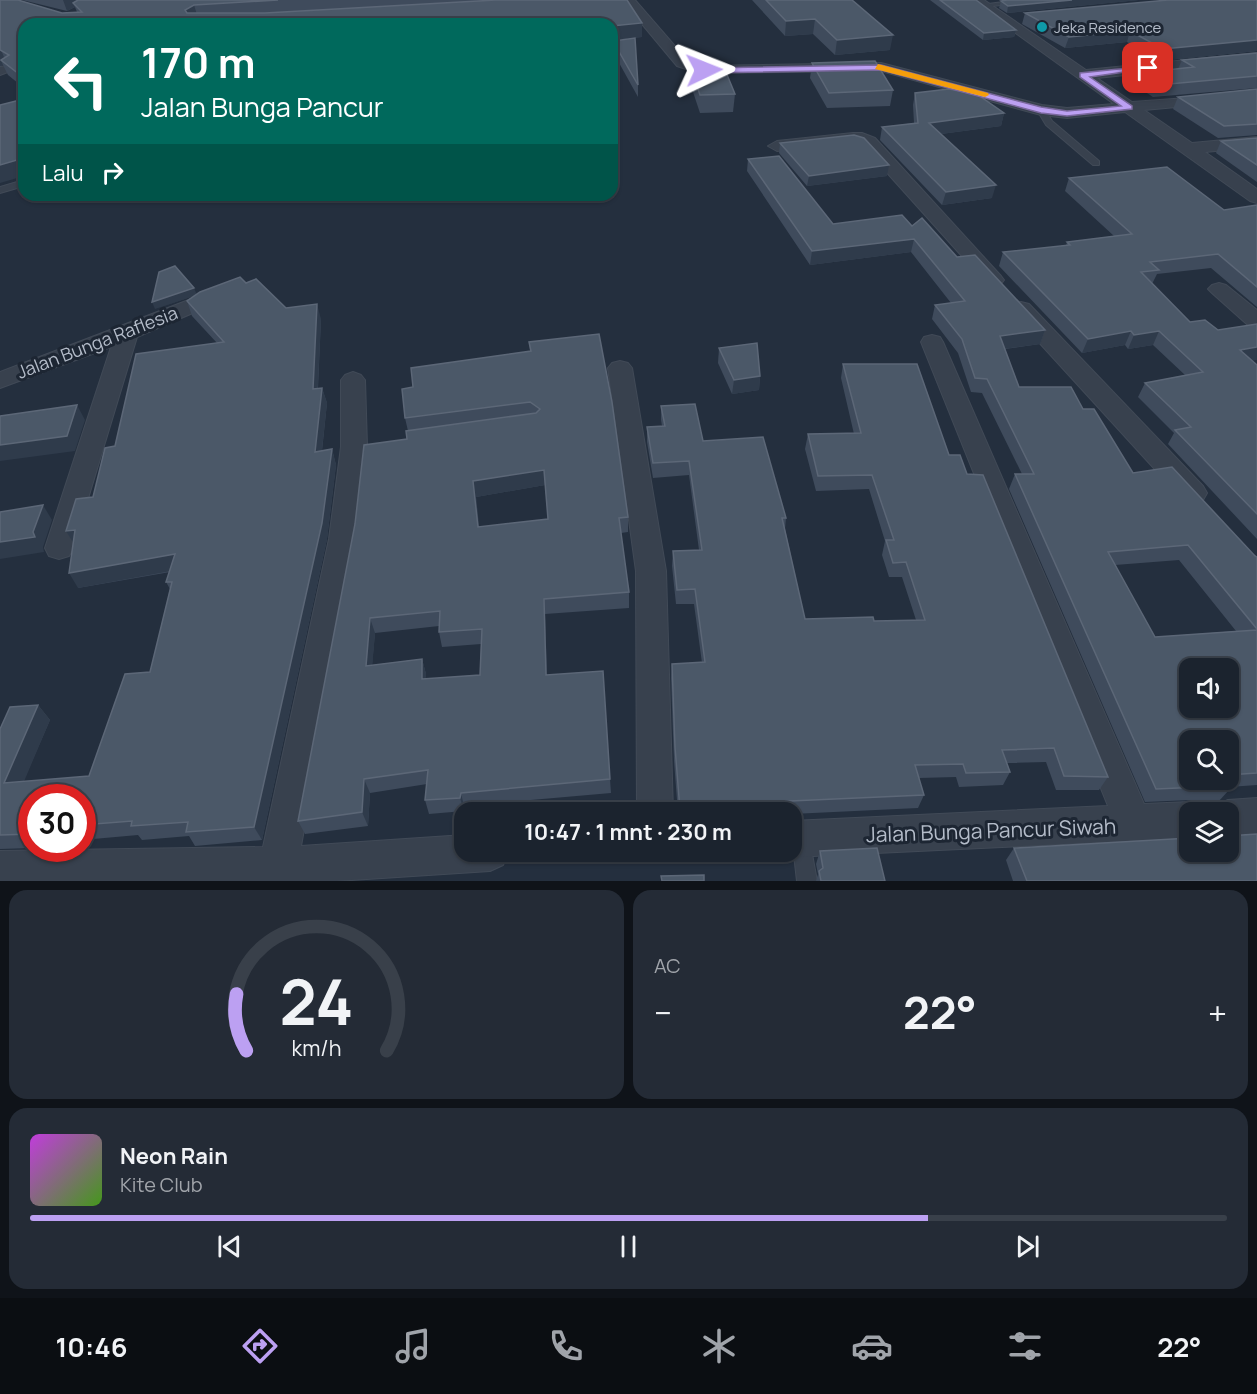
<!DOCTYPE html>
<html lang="id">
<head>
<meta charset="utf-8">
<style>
  body { margin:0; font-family:Manrope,sans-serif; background:#242b36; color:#f1f3f6; height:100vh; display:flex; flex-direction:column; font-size:22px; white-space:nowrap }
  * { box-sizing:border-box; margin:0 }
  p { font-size:20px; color:#a0a4aa }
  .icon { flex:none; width:33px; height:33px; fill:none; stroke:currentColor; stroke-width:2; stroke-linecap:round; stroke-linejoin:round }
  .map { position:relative; height:881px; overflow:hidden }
  .side { display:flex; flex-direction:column; gap:9px; padding:9px; background:#0f1319; flex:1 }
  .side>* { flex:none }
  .banner { position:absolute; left:18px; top:18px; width:600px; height:183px; border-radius:18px; box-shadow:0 2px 4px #0004,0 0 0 2px #39404a; background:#00695c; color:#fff; overflow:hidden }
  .fabs { position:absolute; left:1179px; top:658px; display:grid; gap:12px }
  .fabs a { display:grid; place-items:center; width:60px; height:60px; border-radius:12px; background:#1b232e; box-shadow:0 2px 4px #0004,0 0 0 2px #39404a; font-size:30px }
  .speed { position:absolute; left:18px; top:784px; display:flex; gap:12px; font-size:30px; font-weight:700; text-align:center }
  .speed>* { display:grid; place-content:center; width:78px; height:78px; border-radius:50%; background:#1b232e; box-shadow:0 2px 4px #0004,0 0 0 2px #39404a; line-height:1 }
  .speed .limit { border:9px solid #d22; background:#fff; color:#111 }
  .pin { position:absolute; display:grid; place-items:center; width:51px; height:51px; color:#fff; margin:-26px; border-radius:12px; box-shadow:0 3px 9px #0006 }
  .me { position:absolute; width:66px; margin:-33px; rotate:88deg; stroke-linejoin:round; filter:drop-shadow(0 0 4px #0008) }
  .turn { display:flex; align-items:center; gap:21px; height:126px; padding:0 24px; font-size:27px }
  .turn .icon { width:78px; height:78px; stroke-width:2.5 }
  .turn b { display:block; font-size:42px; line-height:51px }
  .then { display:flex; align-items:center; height:57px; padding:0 24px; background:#0003; gap:12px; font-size:22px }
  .big { font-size:45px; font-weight:700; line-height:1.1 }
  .side .widget { flex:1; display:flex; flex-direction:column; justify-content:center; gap:9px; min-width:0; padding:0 21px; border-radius:18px; background:#242b36 }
  .side .dial { align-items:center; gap:0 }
  .dial svg { height:156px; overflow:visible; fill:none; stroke:#39404a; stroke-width:7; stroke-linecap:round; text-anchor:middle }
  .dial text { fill:#f1f3f6; stroke:none }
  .song { display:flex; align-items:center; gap:18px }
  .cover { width:72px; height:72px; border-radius:9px; background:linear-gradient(135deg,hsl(290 70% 55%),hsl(100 70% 35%)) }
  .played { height:6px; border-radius:3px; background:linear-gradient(90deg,#bca0f2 75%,#39404a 75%) }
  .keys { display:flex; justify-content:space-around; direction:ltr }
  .heat { display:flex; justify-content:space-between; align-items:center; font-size:33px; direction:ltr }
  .side .tiles { flex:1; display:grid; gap:9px; grid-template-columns:1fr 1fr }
  .widget:last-child { grid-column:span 2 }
  .trip { position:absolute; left:454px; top:802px; width:348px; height:60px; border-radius:18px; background:#1b232e; box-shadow:0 2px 4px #0004,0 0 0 2px #39404a; font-weight:700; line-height:60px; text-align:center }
  .tab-bar { display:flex; height:96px; justify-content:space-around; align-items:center; background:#0b0e12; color:#a0a4aa }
  .tab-bar .icon { width:42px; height:42px }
  .tab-bar .on { color:#bca0f2 }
  .tab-bar b { font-size:27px; color:#f1f3f6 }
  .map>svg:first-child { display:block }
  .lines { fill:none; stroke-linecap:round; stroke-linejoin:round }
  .lane-casing { stroke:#414a57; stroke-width:2 }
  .street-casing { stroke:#414a57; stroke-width:2 }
  .lane { fill:#38414e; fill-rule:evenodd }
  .street { fill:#38414e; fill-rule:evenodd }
  .wall { fill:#3f4b5c; fill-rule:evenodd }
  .shaded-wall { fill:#2f3b4b }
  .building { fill:#4b5868; stroke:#5c6777; stroke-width:1.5; fill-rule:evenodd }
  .route { fill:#bca0f2; stroke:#7a689d; stroke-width:1.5 }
  .slow { fill:#f59e0b }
  .culture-dot { fill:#0f9aa8; stroke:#1d2633; stroke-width:2 }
  .labels { text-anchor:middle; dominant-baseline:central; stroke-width:6; stroke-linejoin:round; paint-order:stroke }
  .far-poi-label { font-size:15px; fill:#b4bcc9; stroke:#1d2633; text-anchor:start }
  .street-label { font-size:18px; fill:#b4bcc9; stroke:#1d2633 }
  .near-street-label { font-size:21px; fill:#b4bcc9; stroke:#1d2633 }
</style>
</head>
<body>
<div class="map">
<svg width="1257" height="881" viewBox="0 0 1257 881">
  <rect width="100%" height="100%" fill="#242f3e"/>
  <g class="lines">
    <defs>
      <g id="lane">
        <path d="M1019,0h28l-64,7 -3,-2z"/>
        <path d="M1038,108h6l8,13 47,40v4h-6l-47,-40 -9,-15z"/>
        <path d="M24,180v6l-24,7v-6z"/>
        <path d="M801,829l7,3 9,49h-20l-5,-44 2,-5z"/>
      </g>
      <g id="street">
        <path d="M622,0h13l52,60 17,6 177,-3 161,42 25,3 47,-4 -144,-104h14l102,70 171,-17v8l-160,17 35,24 83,-6 2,3 -2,3 -6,2 -65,6 48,33 65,-6v10l-52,5 52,37v14l-7,-2 -125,-89 -58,6 -26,-3 -160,-44 -183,2 -21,-7z"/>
        <path d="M6,66l7,4 -13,5v-8z"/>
        <path d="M853,133h9l13,5 126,138 3,4 -3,4h-14l-124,-138 -10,-3 -76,8 -9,-5 9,-5z"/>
        <path d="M1219,283l7,2 31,25v18l-8,-2 -37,-33 -4,-4 4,-4z"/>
        <path d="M194,298l8,1 3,5 -3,5 -65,28 -64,211 -4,8 -10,3 -10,-3 -4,-8 66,-201 -111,41v-16z"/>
        <path d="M1021,302l8,2 174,182 4,7 -4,7 -10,3 -10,-3 -170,-186 -3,-5 3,-5z"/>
        <path d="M932,335l8,2 3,5 201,462 46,-2 13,5 2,6h-15v25l-398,19 -13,-5h13v-31l316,-15 -187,-464 3,-5z"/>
        <path d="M620,361l8,2 4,5 34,203 7,242h-36l-1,-242 -28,-203 4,-5z"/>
        <path d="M353,372l8,3 4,5 2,67 -10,92 -56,307 164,-11v17h44l-6,13 -13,6 -154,10h-336v-30l263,-4 66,-308 12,-92v-67l4,-5z"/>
        <path d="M1257,798v36l-29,2v-23h-16l3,-7 13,-6z"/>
      </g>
    </defs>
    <use href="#lane" class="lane-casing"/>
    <use href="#street" class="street-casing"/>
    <use href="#lane" class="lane"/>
    <use href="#street" class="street"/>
  </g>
  <g class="wall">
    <path d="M0,0l62,13 15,-1 -2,-5 -8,4 -45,-11h605l15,37 -30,3v-16h-588v64l-16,-13 -5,-10 -3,1z"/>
    <path d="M752,0h100l38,50 -55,5 -22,-21 -28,2z"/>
    <path d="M930,0h46l40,30 -2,7 -31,3z"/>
    <path d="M1139,0l-132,13 -8,-5 2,-7z"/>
    <path d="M1257,0v51l-99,10 -31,-19 -62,6 -43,-24 3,-11z"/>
    <path d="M613,41l25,44v12l-25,-45z"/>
    <path d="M1257,53v35l-104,9 -18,-12 4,-12 39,-4 4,-9z"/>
    <path d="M812,63l81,27 -3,16 -63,2 -17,-30z"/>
    <path d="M690,66l45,28 -2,18 -33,1 -10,-30z"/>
    <path d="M1257,89v46l-39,3 -45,-29 5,-12z"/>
    <path d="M915,93l89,20 -3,13 -60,8 51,64 -50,7 -62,-65 2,-13 32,-4 -1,-18z"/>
    <path d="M1257,138v44l-41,-29 5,-12z"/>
    <path d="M780,143l107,33 -80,10 -28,-33z"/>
    <path d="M748,159l85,65 79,2 45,31 88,73 -5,14 -35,5 14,38 64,22 50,64 124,84v228l-28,2 1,2 -12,13 -15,2 -13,-4 -45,2 -136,-313 6,-15h7l-40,-81 -11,-1 -13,-39 -26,-34 3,-14 16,-2 -40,-51 -101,13 -63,-94zM1179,560l57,71 -81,6 -40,-72zM1228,741v39h-38z"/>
    <path d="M1069,178l155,32 33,-5v102l-46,-39 -54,6 -5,10 38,38 62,39 5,4v174l-89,-95 6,-11 -36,-36 7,-14 40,-8 -32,-30 -25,4 -3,-4 -43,8 -83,-87 4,-14 63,-6 1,-4 47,-6 -49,-45z"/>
    <path d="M246,283l40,25 35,11 -3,69h4l5,15 -5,48 10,-2 4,16 -9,74 -65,301 -67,6 -6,-10 -47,4 -4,-5 -56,5v-42h-50v50l-32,1v-120l38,-24 12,15 -27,62 66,-6 61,-104 20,-83 -4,-7 4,-10 -92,16 15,-91 22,-51 102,-103 -25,-27 -5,-15 9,-6 -41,14 42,-15z"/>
    <path d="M529,342l99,175v15l-7,1 8,59v16l-84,6 2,61 63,104 1,14 -147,13v5l-35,3 -4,-14 2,-16 -57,9 -2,33 -63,8 -7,-13 109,-382 1,-8 -3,-13 8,-31 117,-36zM545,485l3,34 -69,8 -3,-30zM439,626v6l3,15 39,-3 -1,31 -54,4v-5l-4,-15 -50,6 3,-32z"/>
    <path d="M719,348l41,28 -1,14 -27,4 -14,-31z"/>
    <path d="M843,364l106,91 18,19 141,303 -9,13h-43l-10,-28 -39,1 3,9 -7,13 -44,2 -3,-10 -37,1 5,17 -6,13 -126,6v-1h-114l-4,-52 -3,-83 1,-14 30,-1 -8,-59h-18l-4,-38 1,-15 26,-1 -10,-75 -36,3 -6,-36v-15l15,-1 -1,-6v-14l42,35 83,77 -1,11 20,90 69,2 42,-1 -14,-43h-13l-7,-22 3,-14 -16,-52 -53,2 -11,-42 3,-15h46l-13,-56z"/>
    <path d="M1014,848l243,33h-244l-7,-21z"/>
    <path d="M820,851l65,30h-69l2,-7 -2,-10z"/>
  </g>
  <g class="shaded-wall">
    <path d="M63,0h24l-14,3 2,4 -8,4z"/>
    <path d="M1072,0h67l-132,13 1,-7z"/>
    <path d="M194,5l4,13 -9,6 -4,-14z"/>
    <path d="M815,19l-2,15 -28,2 1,-15z"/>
    <path d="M642,23v14l-30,3v-14z"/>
    <path d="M1016,30l-2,7 -31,3 1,-7z"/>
    <path d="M1130,31l-3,11 -62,6 4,-11z"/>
    <path d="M893,35l-3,15 -55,5 2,-15z"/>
    <path d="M1257,40v11l-99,10 5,-12z"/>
    <path d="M0,50h1l6,14 -6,-4 2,5 -3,1z"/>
    <path d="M1004,113l-3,13 -75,10 3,-13z"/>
    <path d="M24,158v18l-24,7v-18z"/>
    <path d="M889,165l-2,11 -80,10 2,-10z"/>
    <path d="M996,185l-4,13 -50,7 4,-13z"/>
    <path d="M914,239l-3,13 -101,13 2,-14z"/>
    <path d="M194,288l3,7 -42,14 -3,-7z"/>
    <path d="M317,304l4,15 -4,85 -4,-15z"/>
    <path d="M1045,330l-5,14 -45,6 5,-14z"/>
    <path d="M1131,331l-6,14 -43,8 6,-14z"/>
    <path d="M1159,331l-6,14 -25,4 6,-14z"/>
    <path d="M1257,347v13l-25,4 8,-14z"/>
    <path d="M760,376l-1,14 -27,4 2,-14z"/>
    <path d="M322,388l5,15 -7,64 -5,-15z"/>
    <path d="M77,405l8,15 -10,31 -75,10v-16z"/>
    <path d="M332,449l4,16 -9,74 -65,301 -8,-13z"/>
    <path d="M544,470l1,15 -69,12 5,45 -8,-61z"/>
    <path d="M43,505l9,15 -9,27 1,5 -44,7v-17l33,-10z"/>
    <path d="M75,530l1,17 -10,-16z"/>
    <path d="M175,554l7,15 -104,19 -9,-15z"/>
    <path d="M544,599l1,15 2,76 -1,-15z"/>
    <path d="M370,618l5,15 -4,48 -5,-15z"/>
    <path d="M422,659l4,15v20l-4,-15z"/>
    <path d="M38,705l12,15 -33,78 -13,-15z"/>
    <path d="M364,779l6,14 -2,33 -6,-14z"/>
    <path d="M461,793l3,13v5l-4,-13z"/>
  </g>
  <g class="building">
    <path d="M0,0h18l44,13 20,-1 -9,-9 5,-3h200l-84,5 -9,5 2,3h78l231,-13h131l15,23 -30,3v-2h-588v54l-23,-18 8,-5 -9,-5z"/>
    <path d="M766,0h86l41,35 -56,5 -22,-21 -29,2z"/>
    <path d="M940,0h36l40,30 -32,3z"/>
    <path d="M1007,0h65l-64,6 -7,-5z"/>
    <path d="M1168,0h89v40l-94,9 -33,-18 -61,6 -44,-24z"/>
    <path d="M635,38l3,47 -25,-44z"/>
    <path d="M1257,53v23l-99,9 -19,-12 55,-6 -12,-7z"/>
    <path d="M875,61l18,29 -64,3 -17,-30z"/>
    <path d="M723,65l12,29 -35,1 -10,-29z"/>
    <path d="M949,89l29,6 26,18 -75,10 67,62 -50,7 -64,-65 36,-4 -3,-30z"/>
    <path d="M1257,89v35l-33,2 -46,-29z"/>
    <path d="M24,99v59l-24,7v-60z"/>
    <path d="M854,135l10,3 25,27 -80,11 -29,-33z"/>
    <path d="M1257,138v27l-36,-24z"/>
    <path d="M779,156l54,68 69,-9 10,11 10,-8 35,39 18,-2 70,75 -45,6 19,51h52l12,22h11l39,64 39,-6 83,89 2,1v72l-69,-84 -80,7 47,85 102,-7v143l-29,2v-34h-38v39h36l4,9 -16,2 -13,-4 -45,2 -141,-315h19l-47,-95 -12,-1 -13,-39 -27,-34 30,-4 -51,-62 -102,12 -64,-92zM1190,669h38v39h-38z"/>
    <path d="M1167,167l57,43 33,-5v82l-39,-33 -68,8 9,8 -18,2 49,50 15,-2 13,10 39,-6v23l-17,3 17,15v149l-82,-84 16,-3 -46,-44 58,-11 -44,-41 -25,4 -3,-4 -43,8 -85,-87 67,-7 -3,-3 65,-8 -63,-56z"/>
    <path d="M175,266l19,22 -42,14 7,-30z"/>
    <path d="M240,277l6,6 10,-4 30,29 31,-4 -4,85 9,-1 -7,64 17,-3 -10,74 -68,304 -68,5 2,-10 -57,4 1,-5 -50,4v-27h-50v36l-32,1v-106l10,-22 28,-2 -34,78 85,-7 36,-102 25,-2 22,-90h-6l9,-28 -106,19 6,-43 -9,1 10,-32 17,-2 12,-49 10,-2 21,-92 88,-12 -37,-41 13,-9z"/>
    <path d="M599,334l13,68 16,115 -9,1 10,74 -85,7 2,76 57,-4 7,108 -149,14 -1,5 -35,2 3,-30 -64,9 -2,33 -64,9 57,-297 9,-79 43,-6 -1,-8 130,-18 4,-4 -10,-7 -125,16 -3,-29 11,-2 -2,-19 120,-17 -2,-9zM544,470l4,49 -70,8 -5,-46zM440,611l-1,21 43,-3 -2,46 -58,4v-20l-56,7 4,-48z"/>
    <path d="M757,343l3,33 -26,4 -15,-32z"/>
    <path d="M843,364h74l32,91h11l7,19 16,1 125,302 -44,-1 -10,-28 -52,2 8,22 -44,1 -3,-9 -48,1 9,30 -180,8v4l-64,3 -5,-63 -3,-83 33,-2 -10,-73 -18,1 -4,-39 29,-1 -13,-89 -36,2 -6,-36 18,-1 -4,-20 34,-2 8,37 60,-4 23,81h-4l23,101 68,-2 1,4 51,-1 -19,-58 -13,1 -7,-23h8l-22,-65 -54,1 -10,-42 53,-1z"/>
    <path d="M77,405l-10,31 -67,9v-29z"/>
    <path d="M43,505l-10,27 2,5 -35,5v-30z"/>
    <path d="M1257,834v47h-230l-13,-33 176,-10v14h38v-16z"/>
    <path d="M877,848l8,33h-64l-2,-10 4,-3 -3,-17z"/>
    <path d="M704,875v6h-42l-1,-5z"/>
  </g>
  <path class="route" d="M881,65l160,42 26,4 54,-5 -41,-29v-4l68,-7 4,2 -62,9 42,29v3l-65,7 -26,-3 -160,-43 -177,3 -4,-3 4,-2z"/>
  <path class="slow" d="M878,64l110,29 1,2 -4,2 -110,-28z"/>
  <circle class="culture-dot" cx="1042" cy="27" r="6"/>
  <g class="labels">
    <g class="far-poi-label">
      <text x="1054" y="27">Jeka Residence</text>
    </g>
    <g class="street-label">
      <text transform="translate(97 342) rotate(-21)">Jalan Bunga Raflesia</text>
    </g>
    <g class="near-street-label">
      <text transform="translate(991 830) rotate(-2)">Jalan Bunga Pancur Siwah</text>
    </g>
  </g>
</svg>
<div class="fabs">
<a><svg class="icon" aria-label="sound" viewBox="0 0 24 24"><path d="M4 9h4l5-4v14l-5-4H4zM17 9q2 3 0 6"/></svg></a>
<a><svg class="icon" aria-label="search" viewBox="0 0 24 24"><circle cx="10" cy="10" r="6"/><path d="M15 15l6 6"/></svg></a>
<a><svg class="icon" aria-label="layers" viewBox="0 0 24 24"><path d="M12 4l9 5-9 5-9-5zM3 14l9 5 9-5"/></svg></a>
</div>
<div class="speed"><div class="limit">30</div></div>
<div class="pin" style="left:1148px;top:68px;background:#d93025"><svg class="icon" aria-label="arrive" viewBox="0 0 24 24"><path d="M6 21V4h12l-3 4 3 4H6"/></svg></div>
<svg class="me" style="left:704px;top:70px" viewBox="-20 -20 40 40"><path d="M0-17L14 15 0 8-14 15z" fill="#bca0f2" stroke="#fff" stroke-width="4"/></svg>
<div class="trip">10:47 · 1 mnt · 230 m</div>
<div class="banner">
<div class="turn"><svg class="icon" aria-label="left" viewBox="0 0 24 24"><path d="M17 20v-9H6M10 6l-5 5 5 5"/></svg><div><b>170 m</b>Jalan Bunga Pancur</div></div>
<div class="then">Lalu<svg class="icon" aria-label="right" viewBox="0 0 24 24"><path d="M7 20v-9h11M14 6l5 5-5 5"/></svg></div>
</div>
</div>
<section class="side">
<div class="tiles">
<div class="widget dial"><svg viewBox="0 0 100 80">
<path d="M14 69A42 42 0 1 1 86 69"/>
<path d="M14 69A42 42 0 0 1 9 40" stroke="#bca0f2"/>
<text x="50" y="56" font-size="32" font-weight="700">24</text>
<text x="50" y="72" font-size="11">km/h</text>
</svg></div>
<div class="widget"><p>AC</p>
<div class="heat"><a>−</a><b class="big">22°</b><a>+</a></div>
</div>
<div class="widget">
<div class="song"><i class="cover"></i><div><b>Neon Rain</b><p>Kite Club</p></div></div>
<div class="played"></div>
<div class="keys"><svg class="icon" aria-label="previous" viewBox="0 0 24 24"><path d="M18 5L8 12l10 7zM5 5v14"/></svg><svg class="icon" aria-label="pause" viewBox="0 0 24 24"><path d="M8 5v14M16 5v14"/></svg><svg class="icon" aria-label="next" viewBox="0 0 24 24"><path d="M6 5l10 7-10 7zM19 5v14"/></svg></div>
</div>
</div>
</section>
<nav class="tab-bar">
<b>10:46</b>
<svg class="icon on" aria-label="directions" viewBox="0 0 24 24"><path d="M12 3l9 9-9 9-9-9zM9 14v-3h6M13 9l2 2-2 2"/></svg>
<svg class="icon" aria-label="music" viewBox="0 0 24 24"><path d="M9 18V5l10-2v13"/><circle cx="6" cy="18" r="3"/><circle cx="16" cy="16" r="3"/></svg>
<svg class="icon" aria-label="phone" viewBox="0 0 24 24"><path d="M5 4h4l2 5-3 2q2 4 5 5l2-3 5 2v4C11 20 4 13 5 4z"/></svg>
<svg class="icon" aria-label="climate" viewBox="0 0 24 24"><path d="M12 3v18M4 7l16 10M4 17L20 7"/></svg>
<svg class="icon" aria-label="car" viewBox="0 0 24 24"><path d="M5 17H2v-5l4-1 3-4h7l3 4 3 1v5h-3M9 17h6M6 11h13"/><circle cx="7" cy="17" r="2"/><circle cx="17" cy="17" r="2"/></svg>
<svg class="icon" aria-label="filters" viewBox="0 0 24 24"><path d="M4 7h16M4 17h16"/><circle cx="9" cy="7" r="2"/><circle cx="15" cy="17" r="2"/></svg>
<b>22°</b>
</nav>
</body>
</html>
